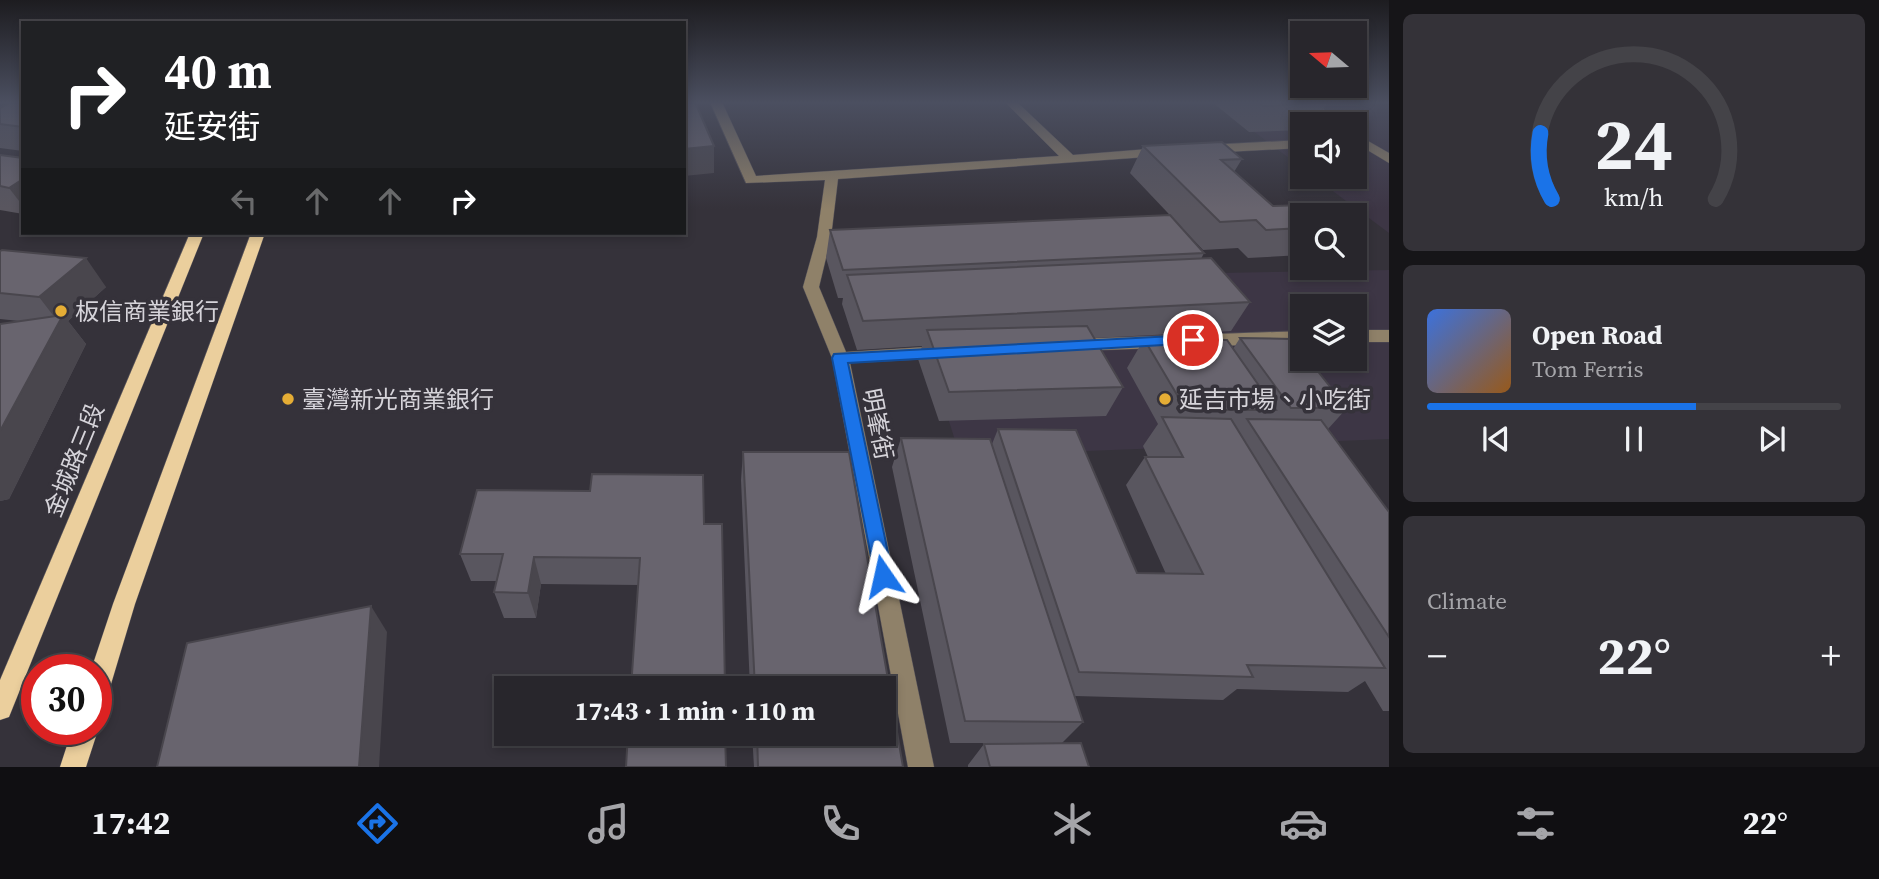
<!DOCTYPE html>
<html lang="en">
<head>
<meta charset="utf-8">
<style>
  body { margin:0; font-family:"Source Serif 4","Noto Sans TC",serif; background:#343238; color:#f1f3f6; height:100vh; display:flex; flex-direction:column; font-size:26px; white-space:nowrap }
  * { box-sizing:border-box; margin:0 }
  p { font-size:23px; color:#a5a5a9 }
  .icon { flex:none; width:38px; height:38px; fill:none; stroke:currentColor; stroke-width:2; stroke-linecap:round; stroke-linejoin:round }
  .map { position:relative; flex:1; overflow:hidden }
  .drawer { display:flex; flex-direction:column; gap:14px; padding:14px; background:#161518; width:490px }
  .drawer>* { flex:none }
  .banner { position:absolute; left:21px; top:21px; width:665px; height:214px; border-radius:0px; box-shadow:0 4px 10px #0003,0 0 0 2px #444348; background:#202124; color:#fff; overflow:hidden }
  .needle { width:46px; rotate:289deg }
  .controls { position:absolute; left:1290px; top:21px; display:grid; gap:14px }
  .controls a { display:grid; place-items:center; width:77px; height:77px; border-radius:0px; background:#28262c; box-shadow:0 4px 10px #0003,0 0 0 2px #444348; font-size:35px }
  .speed { position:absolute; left:21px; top:654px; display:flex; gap:14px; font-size:35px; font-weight:700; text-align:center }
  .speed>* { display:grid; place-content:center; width:91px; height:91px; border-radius:50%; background:#28262c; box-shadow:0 4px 10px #0003,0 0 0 2px #444348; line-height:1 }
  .speed .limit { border:10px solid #d22; background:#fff; color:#111 }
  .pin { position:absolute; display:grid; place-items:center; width:60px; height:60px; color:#fff; margin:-30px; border:4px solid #fff; border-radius:50%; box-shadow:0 2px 7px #0007 }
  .me { position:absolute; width:77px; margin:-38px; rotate:349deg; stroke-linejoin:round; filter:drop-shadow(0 0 5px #0008) }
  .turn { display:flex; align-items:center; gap:24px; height:147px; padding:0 28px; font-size:32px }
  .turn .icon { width:91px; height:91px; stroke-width:2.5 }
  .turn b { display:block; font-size:49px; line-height:60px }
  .lanes { display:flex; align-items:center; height:66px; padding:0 28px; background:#0003; justify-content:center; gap:35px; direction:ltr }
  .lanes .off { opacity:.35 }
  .big { font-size:52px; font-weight:700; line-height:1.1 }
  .drawer .tile { flex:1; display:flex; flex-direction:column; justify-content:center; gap:10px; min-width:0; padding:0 24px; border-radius:10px; background:#343238 }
  .drawer .dial { align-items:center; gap:0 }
  .dial svg { height:182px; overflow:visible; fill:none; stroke:#444348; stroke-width:7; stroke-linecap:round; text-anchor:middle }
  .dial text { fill:#f1f3f6; stroke:none }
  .song { display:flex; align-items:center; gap:21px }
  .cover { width:84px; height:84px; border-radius:10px; background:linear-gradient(135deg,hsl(220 70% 55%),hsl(30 70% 35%)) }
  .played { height:7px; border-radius:4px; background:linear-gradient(90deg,#1a73e8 65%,#444348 65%) }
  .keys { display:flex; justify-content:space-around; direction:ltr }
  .heat { display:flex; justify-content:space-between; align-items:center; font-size:38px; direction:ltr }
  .trip { position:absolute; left:494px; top:676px; width:402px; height:70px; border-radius:0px; background:#28262c; box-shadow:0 4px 10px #0003,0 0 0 2px #444348; font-weight:700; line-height:70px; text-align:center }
  .tabs { display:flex; height:112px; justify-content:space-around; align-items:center; background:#100f12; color:#a5a5a9 }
  .tabs .icon { width:49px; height:49px }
  .tabs .current { color:#1a73e8 }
  .tabs b { font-size:32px; color:#f1f3f6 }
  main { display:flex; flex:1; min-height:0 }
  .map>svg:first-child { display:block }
  .built { fill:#3d3645; fill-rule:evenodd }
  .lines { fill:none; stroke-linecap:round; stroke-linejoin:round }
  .minor-casing { stroke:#524f57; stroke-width:1 }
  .major-casing { stroke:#524f57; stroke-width:1 }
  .minor { fill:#8f8169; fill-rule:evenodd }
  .major { fill:#ebcf9d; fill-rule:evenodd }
  .wall { fill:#59565f }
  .shaded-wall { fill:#49464d }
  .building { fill:#68646e; stroke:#49464d; stroke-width:2 }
  .route { fill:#1a73e8; stroke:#114b97; stroke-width:2 }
  .poi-dot { fill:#e5ad35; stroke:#35323a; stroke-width:2.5 }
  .labels { text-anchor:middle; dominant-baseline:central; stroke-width:7; stroke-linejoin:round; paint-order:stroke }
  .poi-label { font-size:24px; fill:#d6d4da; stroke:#35323a; text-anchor:start }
  .street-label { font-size:24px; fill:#d6d4da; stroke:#35323a }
</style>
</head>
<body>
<main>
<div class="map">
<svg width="1389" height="767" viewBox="0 0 1389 767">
  <rect width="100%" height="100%" fill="#35323a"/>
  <g class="built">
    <path d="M1215,102h174v131l-75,-56h40v-53h-52v44z"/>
    <path d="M1389,270v169l-429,17 -53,-167 311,-16zM1302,306h52v53h-52z"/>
  </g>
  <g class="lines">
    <defs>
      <g id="minor">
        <path d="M710,102h12l34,74 303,-20 -54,-54h12l56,53 88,-7 6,4 -6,4 -323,23 -7,58 -12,50 27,65 96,-6 8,6 -8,6 -92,5 84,404h-26l-76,-409 -29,-71 14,-50 8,-57 -79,3z"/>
        <path d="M1299,102h14l31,22h-13z"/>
        <path d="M1354,133l35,20v10l-35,-21z"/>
        <path d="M1302,140v8l-96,5 -6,-4 6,-4z"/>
        <rect x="1354" y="330" width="35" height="12"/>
        <path d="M1302,331v12l-227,8 -8,-6 8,-6z"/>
      </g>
      <g id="major">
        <path d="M190,233h14l-195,484 -9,3v-40z"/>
        <path d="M251,233h14l-130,371 -27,90 -3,9 -9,3v-36h-5l22,-66z"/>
        <path d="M96,727l2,3 -12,37h-26l12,-37h24z"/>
      </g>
    </defs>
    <use href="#minor" class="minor-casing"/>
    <use href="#major" class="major-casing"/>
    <use href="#minor" class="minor"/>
    <use href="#major" class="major"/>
  </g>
  <g class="wall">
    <path d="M11,102h12v49l-23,-3v-40z"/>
    <path d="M1212,102h116l-14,22h-12v6l-53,2z"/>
    <path d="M1143,146l99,13 -8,13 39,34 29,9v40l-54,3 -10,-10 -35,2 -73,-77z"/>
    <path d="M0,155l23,3v56l-23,-4z"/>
    <path d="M830,230l374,23 -3,6 49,43 -19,29 -137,7 29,49 -17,29 -167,5 -21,-62 4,-13 -65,4 -15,-46 1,-6h-5l-12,-40z"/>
    <path d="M0,251l106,36 -38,34 18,23 -77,155 -9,2v-177l19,-3 -19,-2z"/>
    <path d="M1240,338l107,70 -19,21 61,83v199h-6l-18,-30 -17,11 -111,-3 -14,11 -148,-4 8,26 -21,21 27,24h-121v-2l16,-21 45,-1h-79l-58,-276 9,-29 91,6 6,-15 139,144 29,1 -40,-89 19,-28h3l-5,-11 15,-22 -31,-56 17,-29 89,10z"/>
    <path d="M743,452h106l54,315h-149l-2,-34h132v-45h-134l-9,-208z"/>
    <path d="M703,475l-65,110 -97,-1 -5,34h-32l-10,-26 3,-11h-26l-11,-27 130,-63z"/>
  </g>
  <g class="shaded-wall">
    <path d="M1327,102l-13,22h-1z"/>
    <path d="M714,146v27l-30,3v-27z"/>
    <path d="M23,179v27l-14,-18z"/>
    <path d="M86,258l20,29 -38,34 18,23 -77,155 -9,2v-70l59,-108 -20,-26z"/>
    <path d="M534,557l7,27 -5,34 -8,-25z"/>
    <path d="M371,606l16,26 -8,135h-20z"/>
  </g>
  <g class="building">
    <path d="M11,102l12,1v24l-23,-3v-16z"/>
    <path d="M684,102h11l19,44 -30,3z"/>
    <path d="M1258,102h69l-1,1 -63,3z"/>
    <path d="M1222,142l20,17 -21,1 52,46 31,-1 12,10h-14v13l-36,2 -10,-10 -36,2 -77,-76z"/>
    <path d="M0,155l23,3v21l-14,9 -9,-2z"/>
    <path d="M1170,215l34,38 -361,17 -13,-40z"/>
    <path d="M2,250l84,8 -47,39 -39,-4v-42z"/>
    <path d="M1211,258l39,44 -387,19 -16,-46z"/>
    <path d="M63,315l-63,116v-107z"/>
    <path d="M1087,326l36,61 -174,5 -22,-62z"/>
    <path d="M1240,338l52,1 10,12v8h6l39,49h-56z"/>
    <path d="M1144,339l83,1 49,70h-90z"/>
    <path d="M1162,417l69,2 154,249 -138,-3 6,12 -174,-5 -81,-243 78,1 61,143 66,1 -58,-117h38z"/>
    <path d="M1247,419l74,1 68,92v125z"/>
    <path d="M901,438l89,1 93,283 -118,-1z"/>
    <path d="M743,452h106l54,315h-145l-1,-34h127v-45h-129z"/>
    <path d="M592,474l111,1 1,49h18l3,164h-94l9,-130 -106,-1 -6,36 -34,-1 9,-38h-43l17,-64 113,1z"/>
    <path d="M371,606l-12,161h-202l30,-124z"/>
    <path d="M628,733h97l1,34h-100z"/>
    <path d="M1081,743l8,24h-99l-6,-23z"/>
  </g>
  <linearGradient id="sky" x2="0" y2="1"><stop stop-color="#1d1c20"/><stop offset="0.49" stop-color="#4b4f60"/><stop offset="1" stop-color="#4b4f60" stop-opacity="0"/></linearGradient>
  <rect width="1389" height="209" fill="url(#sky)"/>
  <path class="route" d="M1193,335l7,5 -2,3 -350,20 45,213 -3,6 -7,3 -7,-3 -44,-224 2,-4z"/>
  <g class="poi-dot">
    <circle cx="61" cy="311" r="7"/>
    <circle cx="288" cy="399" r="7"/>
    <circle cx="1165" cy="399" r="7"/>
  </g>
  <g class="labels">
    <g class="poi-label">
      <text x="75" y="311">板信商業銀行</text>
      <text x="302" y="399">臺灣新光商業銀行</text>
      <text x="1179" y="399">延吉市場、小吃街</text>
    </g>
    <g class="street-label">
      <text transform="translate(878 424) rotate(79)">明峯街</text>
      <text transform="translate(74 460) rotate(-68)">金城路三段</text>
    </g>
  </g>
</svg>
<div class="controls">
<a><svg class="needle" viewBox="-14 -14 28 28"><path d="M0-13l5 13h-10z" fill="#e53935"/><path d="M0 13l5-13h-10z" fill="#a5a5a9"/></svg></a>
<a><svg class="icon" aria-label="sound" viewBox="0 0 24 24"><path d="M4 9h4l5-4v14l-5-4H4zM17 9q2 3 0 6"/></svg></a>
<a><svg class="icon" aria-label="search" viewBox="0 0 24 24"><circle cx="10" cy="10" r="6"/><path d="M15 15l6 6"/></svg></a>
<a><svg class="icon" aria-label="layers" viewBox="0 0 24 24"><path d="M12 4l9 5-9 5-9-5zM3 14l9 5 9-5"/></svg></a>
</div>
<div class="speed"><div class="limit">30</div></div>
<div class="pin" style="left:1193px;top:340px;background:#d93025"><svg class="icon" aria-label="arrive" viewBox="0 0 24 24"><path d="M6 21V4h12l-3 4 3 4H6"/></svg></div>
<svg class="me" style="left:883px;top:576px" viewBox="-20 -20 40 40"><path d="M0-17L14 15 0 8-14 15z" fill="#1a73e8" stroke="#fff" stroke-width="4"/></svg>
<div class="trip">17:43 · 1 min · 110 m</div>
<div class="banner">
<div class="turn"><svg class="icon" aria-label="right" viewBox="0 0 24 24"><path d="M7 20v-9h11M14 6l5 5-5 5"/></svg><div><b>40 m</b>延安街</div></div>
<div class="lanes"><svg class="icon off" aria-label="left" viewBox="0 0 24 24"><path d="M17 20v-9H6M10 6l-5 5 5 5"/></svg><svg class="icon off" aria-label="ahead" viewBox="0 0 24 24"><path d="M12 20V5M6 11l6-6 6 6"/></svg><svg class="icon off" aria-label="ahead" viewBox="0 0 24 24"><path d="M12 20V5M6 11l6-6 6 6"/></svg><svg class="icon" aria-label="right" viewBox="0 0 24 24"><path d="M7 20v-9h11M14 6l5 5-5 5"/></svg></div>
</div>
</div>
<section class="drawer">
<div class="tile dial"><svg viewBox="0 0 100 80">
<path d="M14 69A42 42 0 1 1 86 69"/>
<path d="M14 69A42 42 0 0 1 9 40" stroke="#1a73e8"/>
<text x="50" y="56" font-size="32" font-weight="700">24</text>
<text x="50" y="72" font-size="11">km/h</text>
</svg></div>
<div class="tile">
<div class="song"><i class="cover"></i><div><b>Open Road</b><p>Tom Ferris</p></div></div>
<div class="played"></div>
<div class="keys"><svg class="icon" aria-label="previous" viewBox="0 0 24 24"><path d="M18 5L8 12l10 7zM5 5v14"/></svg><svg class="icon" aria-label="pause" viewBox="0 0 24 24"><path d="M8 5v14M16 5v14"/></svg><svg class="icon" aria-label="next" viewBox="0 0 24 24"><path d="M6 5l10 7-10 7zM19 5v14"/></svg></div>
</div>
<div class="tile"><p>Climate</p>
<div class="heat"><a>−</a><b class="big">22°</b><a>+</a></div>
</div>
</section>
</main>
<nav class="tabs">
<b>17:42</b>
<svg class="icon current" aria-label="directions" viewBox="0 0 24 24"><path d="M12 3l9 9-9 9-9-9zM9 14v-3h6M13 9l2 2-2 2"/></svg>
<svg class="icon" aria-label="music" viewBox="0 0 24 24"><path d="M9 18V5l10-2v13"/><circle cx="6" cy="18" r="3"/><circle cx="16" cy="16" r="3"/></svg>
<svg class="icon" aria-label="phone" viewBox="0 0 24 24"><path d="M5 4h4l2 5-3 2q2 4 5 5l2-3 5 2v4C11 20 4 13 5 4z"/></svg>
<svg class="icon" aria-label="climate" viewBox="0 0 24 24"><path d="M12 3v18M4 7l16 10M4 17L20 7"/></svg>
<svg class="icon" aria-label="car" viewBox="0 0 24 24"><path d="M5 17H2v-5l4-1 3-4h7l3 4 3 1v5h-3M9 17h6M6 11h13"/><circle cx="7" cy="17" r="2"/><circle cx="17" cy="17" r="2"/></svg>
<svg class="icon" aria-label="filters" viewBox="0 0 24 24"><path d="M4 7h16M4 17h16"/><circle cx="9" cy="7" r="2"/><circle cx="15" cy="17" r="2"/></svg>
<b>22°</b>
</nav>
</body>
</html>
